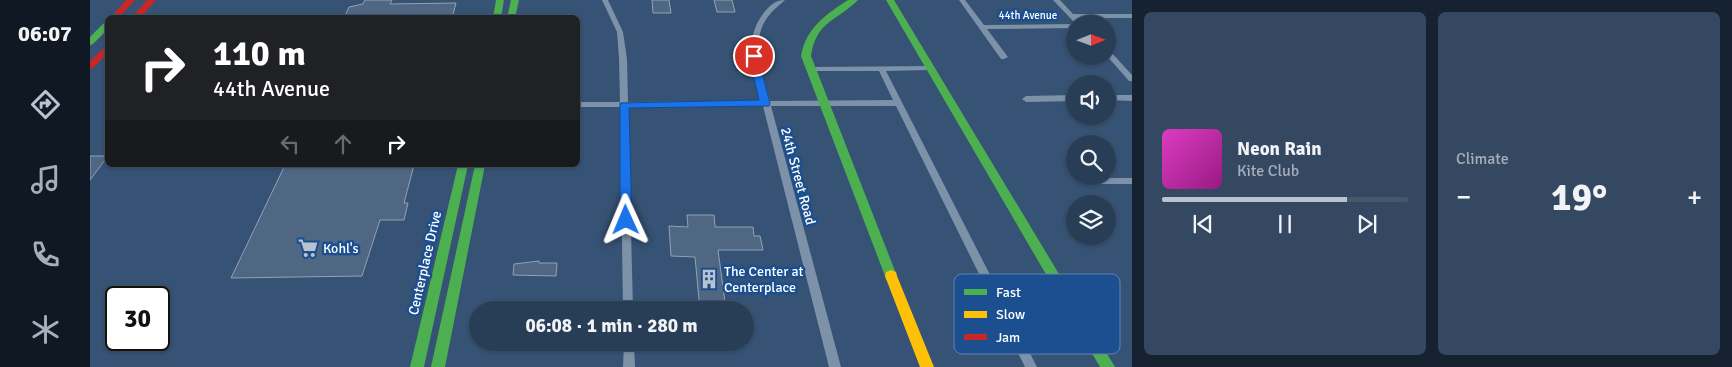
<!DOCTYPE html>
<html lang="en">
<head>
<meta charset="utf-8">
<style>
  body { margin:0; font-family:Signika,sans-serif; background:#344961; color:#f1f3f6; height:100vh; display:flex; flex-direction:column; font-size:19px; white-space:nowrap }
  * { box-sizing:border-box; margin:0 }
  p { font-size:16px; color:#a5aeba }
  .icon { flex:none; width:28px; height:28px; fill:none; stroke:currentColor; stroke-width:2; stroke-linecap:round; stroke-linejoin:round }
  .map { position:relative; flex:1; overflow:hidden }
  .side { display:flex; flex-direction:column; gap:12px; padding:12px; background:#162230; width:600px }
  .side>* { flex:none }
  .hud { position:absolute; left:15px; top:15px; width:475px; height:152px; border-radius:8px; box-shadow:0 1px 4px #0004,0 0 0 1px #44576d; background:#202124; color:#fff; overflow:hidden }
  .needle { width:32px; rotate:89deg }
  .tools { position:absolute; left:976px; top:15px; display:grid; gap:10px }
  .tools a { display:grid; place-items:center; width:50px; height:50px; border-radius:50%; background:#283e57; box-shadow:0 1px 4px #0004,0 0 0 1px #44576d; font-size:25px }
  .speed { position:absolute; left:15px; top:286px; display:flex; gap:10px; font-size:25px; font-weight:700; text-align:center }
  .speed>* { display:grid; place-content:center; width:65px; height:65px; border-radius:50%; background:#283e57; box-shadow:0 1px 4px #0004,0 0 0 1px #44576d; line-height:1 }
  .speed .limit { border:2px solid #111; border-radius:8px; background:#fff; color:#111 }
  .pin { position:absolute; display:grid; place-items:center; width:42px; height:42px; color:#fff; margin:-21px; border:2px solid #fff; border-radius:50%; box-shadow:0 1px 5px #0007 }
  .me { position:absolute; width:55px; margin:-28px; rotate:359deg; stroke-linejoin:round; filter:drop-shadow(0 0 4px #0008) }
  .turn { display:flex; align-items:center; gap:18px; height:105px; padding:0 25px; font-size:22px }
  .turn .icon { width:65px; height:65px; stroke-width:2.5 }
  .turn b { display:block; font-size:35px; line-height:42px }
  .lanes { display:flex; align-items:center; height:48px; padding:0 25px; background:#0003; justify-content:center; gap:25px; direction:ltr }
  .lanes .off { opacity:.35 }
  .big { font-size:38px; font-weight:700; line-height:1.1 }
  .side .tile { flex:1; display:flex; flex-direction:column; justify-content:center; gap:8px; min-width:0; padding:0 18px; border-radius:8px; background:#344961 }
  .song { display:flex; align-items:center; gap:15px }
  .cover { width:60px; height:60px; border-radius:8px; background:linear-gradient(135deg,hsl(310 70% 55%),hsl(310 70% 35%)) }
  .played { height:5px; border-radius:2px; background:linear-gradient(90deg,#b9c2ce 75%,#44576d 75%) }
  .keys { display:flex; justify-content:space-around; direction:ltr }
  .heat { display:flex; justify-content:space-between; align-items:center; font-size:28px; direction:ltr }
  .side .tiles { flex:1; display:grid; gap:12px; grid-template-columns:repeat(2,1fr) }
  .trip { position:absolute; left:379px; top:301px; width:285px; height:50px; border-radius:25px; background:#283e57; box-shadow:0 1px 4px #0004,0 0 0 1px #44576d; font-weight:700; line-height:50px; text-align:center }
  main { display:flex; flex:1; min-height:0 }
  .dock { display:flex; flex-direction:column; width:90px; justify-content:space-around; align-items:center; background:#101923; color:#a5aeba }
  .dock .icon { width:35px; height:35px }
  .dock .selected { color:#b9c2ce }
  .dock b { font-size:22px; color:#f1f3f6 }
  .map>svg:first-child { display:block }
  .building { fill:#506783; stroke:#92a2b6 }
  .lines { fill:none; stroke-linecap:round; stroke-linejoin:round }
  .street { fill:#7d92a8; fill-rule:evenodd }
  .fast { fill:#4caf50; fill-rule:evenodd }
  .slow { fill:#ffc107; fill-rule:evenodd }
  .jam { fill:#c62828; fill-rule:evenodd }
  .route { fill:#1a73e8; stroke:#114b97 }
  .labels { text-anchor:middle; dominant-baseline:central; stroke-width:5; stroke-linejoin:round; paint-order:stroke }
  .far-street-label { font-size:11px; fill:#fff; stroke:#1b4f8f }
  .street-label { font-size:14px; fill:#fff; stroke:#1b4f8f }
  .poi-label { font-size:14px; fill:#fff; stroke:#1b4f8f; text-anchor:start }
  .key { fill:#1b4f8f; stroke:#5f84b1; stroke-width:1 }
  .key-label { font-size:14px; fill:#fff }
</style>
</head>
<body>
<main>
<nav class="dock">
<b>06:07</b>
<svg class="icon selected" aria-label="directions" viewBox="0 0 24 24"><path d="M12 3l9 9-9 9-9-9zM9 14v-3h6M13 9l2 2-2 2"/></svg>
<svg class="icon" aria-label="music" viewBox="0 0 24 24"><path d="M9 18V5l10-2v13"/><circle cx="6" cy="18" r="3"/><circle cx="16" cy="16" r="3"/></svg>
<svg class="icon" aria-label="phone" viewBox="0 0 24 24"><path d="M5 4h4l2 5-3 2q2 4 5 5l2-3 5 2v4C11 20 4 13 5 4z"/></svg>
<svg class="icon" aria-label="climate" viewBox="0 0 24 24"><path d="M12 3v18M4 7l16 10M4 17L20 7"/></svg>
</nav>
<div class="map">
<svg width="1042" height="367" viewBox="0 0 1042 367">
  <rect width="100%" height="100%" fill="#365274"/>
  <g class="building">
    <path d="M275,0h27l-2,4 66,-1 -4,15h-108l5,-11 14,-3z"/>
    <path d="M562,0h17l2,13h-18z"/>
    <path d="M624,0h18l3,12h-18z"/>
    <path d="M0,156h18l-18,24z"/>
    <path d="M195,165h129l-10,38h4l-4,17h-24l-18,56 -131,2z"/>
    <path d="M597,215h27l1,12h38l1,9h6l3,14h-45l7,52h-9l1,8h-17l-5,-53 -24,-1 -2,-30 19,1z"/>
    <path d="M449,261v2h18l-1,13 -43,-1 1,-11z"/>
  </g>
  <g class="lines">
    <g class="street">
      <path d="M512,0h6l15,32 4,27 1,43 134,-1c-8,-30 -20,-59 1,-87 6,-8 12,-14 22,-14 -4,4 -10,8 -14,13 -23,25 -9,60 -1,88l123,-1 -14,-29h-68l-4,-2 4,-2 122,-1 1,2 -4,2 -44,1 151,296h-12l-129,-261h-125l70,261h-12l-66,-261 -135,1 5,203h-10l-3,-203h-42v-5h42l-1,-43 -2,-27z"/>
      <path d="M869,0h6l19,25 91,-1v4l-88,1 21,28 -4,2h-3z"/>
      <path d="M963,0h7l13,14h59v4h-55l1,2 -3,2 -2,-1z"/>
      <path d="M1018,51h2l22,24v6h-3l-22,-25z"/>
      <path d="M985,95v6l-49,1 -4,-3 4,-3z"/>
      <path d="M1042,95v6l-24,-1v-5z"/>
      <path d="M996,178h46v6h-46l-4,-3z"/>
      <path d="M534,342h10l1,25h-12z"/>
    </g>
    <g class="fast">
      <path d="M406,0h8l-3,18h-8z"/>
      <path d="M421,0h8l-4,18h-8z"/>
      <path d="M758,0h10c-21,21 -42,21 -47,56l86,220 -1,4 -5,2 -5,-2 -1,-4 -84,-220c5,-28 24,-41 47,-56z"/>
      <path d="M796,0h8l221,367h-15z"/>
      <path d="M15,22h3v7l-15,15 -3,1v-8z"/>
      <path d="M368,165h10l-44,202h-14z"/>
      <path d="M385,165h10l-40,202h-14z"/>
    </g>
    <path class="slow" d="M801,270l5,2 1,4 37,91h-14l-35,-91 1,-4z"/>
    <g class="jam">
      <path d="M36,0h9l-16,18h-9z"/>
      <path d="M57,0h9l-16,18h-9z"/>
      <path d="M18,44v9l-15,15 -3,1v-8z"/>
    </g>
  </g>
  <path class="route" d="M664,54l4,2 12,48 -1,2 -140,2 3,112 -2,4h-8l-2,-4v-117l139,-3 -10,-44z"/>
  <defs>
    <symbol id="supermarket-bare" viewBox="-9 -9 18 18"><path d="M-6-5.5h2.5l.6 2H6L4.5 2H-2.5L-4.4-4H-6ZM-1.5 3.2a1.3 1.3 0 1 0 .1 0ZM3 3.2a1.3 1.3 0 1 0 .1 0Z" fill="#b9c2ce" stroke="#1b4f8f" stroke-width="2.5" paint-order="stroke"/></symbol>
    <symbol id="building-bare" viewBox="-9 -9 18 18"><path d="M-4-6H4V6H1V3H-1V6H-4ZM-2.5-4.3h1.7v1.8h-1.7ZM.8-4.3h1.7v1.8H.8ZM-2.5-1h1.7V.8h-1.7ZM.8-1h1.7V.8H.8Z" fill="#b9c2ce" stroke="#1b4f8f" stroke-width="2.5" paint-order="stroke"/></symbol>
  </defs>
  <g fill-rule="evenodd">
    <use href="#supermarket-bare" x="204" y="234" width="28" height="28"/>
    <use href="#building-bare" x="605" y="265" width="28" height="28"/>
  </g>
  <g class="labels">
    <g class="far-street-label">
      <text x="938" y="15">44th Avenue</text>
    </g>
    <g class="street-label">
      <text transform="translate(708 176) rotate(75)">24th Street Road</text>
      <text transform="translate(335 263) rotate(-77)">Centerplace Drive</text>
    </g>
    <g class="poi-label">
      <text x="233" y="248">Kohl's</text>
      <text x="634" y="271">The Center at<tspan x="634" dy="16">Centerplace</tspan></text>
    </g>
  </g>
  <rect x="864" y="274" width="166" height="80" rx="8" class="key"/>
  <rect x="874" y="289" width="23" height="6" fill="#4caf50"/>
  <rect x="874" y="311" width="23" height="7" fill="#ffc107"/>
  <rect x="874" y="334" width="23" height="6" fill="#c62828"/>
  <g class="key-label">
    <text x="906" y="297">Fast</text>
    <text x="906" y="319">Slow</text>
    <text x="906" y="342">Jam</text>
  </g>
</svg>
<div class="tools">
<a><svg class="needle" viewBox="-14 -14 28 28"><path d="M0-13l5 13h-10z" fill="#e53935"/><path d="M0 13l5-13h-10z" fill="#a5aeba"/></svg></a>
<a><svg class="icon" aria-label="sound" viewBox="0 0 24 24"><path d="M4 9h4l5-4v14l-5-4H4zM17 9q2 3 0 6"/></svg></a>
<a><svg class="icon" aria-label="search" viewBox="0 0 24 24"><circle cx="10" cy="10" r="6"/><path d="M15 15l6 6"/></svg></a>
<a><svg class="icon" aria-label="layers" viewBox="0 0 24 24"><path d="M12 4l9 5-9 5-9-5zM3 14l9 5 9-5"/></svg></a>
</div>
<div class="speed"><div class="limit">30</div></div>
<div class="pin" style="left:664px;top:56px;background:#d93025"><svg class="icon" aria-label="arrive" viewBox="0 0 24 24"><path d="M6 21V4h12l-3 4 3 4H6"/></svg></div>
<svg class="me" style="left:536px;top:220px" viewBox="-20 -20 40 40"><path d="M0-17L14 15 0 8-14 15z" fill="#1a73e8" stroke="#fff" stroke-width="4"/></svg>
<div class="trip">06:08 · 1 min · 280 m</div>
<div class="hud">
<div class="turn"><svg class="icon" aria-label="right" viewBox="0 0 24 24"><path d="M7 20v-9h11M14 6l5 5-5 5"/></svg><div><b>110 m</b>44th Avenue</div></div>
<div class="lanes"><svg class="icon off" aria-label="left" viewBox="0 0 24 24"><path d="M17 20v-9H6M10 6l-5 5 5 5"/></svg><svg class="icon off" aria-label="ahead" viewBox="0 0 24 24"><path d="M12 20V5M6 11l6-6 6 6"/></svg><svg class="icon" aria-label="right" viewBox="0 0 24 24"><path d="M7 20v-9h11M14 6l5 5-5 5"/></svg></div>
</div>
</div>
<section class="side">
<div class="tiles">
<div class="tile">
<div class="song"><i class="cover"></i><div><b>Neon Rain</b><p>Kite Club</p></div></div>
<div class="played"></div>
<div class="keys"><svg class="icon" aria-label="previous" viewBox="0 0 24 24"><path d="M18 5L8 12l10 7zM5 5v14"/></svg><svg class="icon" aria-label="pause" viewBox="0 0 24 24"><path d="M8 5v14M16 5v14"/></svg><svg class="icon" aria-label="next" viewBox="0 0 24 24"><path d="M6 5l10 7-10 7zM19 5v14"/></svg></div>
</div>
<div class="tile"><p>Climate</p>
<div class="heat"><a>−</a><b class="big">19°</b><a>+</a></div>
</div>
</div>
</section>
</main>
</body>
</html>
